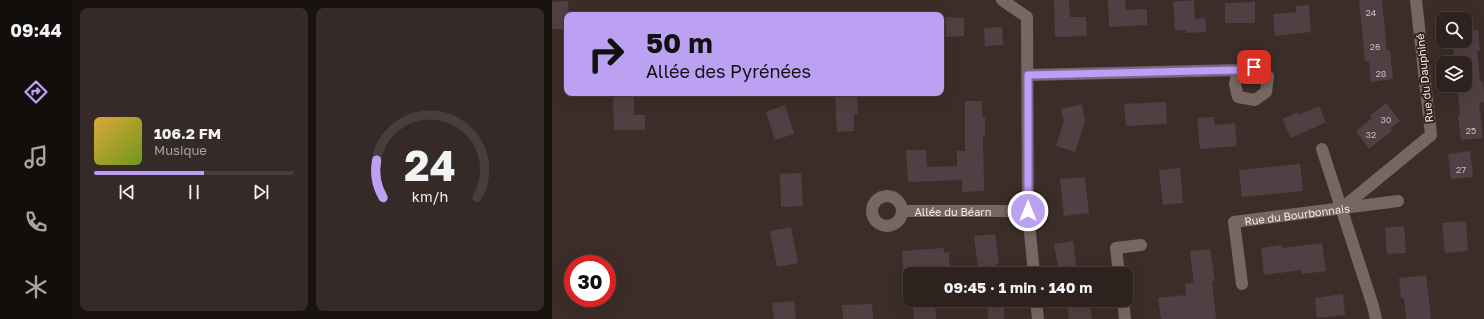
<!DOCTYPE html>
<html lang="fr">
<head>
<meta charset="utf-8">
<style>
  body { margin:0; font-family:"Golos Text",sans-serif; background:#352a27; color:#f1f3f6; height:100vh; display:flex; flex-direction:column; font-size:15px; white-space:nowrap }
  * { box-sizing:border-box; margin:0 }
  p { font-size:13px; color:#a7a4a4 }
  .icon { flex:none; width:22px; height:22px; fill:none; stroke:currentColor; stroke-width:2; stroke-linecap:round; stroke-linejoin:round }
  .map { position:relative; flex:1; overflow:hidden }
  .details { display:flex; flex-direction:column; gap:8px; padding:8px; background:#191310; width:480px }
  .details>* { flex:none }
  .top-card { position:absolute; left:12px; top:12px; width:380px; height:84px; border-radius:8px; box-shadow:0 4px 16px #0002,0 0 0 1px #483f3c; background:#bca0f2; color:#111; overflow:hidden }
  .fabs { position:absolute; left:884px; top:12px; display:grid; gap:8px }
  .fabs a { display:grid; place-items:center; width:36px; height:36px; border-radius:8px; background:#2d221e; box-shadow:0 4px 16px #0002,0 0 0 1px #483f3c; font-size:20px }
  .speed { position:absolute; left:12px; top:255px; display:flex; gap:8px; font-size:20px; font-weight:700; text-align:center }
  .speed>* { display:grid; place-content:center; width:52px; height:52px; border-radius:50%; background:#2d221e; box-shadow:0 4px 16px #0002,0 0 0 1px #483f3c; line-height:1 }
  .speed .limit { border:6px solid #d22; background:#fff; color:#111 }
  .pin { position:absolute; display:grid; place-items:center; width:34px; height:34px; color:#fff; margin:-17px; border-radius:8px; box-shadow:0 2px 6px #0006 }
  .me { position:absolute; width:44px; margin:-22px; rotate:0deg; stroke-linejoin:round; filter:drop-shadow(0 0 3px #0008) }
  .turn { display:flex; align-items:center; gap:14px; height:84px; padding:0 16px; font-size:18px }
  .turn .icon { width:52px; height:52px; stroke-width:2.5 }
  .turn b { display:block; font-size:28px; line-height:34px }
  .details .widget { flex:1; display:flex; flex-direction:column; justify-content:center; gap:6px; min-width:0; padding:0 14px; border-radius:8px; background:#352a27 }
  .details .dial { align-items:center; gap:0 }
  .dial svg { height:104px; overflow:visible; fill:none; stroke:#483f3c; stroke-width:7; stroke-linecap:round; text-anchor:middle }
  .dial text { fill:#f1f3f6; stroke:none }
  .song { display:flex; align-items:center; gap:12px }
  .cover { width:48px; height:48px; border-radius:6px; background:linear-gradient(135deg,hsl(40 70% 55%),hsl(80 70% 35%)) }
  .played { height:4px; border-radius:2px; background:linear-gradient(90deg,#bca0f2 55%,#483f3c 55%) }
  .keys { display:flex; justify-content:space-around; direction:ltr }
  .details .tiles { flex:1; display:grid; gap:8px; grid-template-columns:repeat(2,1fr) }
  .trip { position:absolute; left:351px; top:267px; width:230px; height:40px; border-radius:8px; background:#2d221e; box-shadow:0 4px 16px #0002,0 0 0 1px #483f3c; font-weight:700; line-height:40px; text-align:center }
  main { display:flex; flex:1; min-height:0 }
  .menu { display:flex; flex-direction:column; width:72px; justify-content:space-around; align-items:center; background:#120e0c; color:#a7a4a4 }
  .menu .icon { width:28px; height:28px }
  .menu .on { color:#bca0f2 }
  .menu b { font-size:18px; color:#f1f3f6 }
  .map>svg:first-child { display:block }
  .building { fill:#514043 }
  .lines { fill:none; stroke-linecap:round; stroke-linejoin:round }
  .street { stroke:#786761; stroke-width:12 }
  .route-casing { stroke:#7a689d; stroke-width:10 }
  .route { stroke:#bca0f2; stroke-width:7 }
  .labels { text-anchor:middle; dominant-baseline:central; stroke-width:4; stroke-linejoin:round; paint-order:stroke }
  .number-label { font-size:9px; fill:#cabebc }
  .street-label { font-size:11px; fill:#f2e8e4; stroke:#31231f }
</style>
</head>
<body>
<main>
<nav class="menu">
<b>09:44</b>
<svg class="icon on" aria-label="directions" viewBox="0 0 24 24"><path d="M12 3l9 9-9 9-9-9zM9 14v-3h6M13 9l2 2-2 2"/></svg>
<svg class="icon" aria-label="music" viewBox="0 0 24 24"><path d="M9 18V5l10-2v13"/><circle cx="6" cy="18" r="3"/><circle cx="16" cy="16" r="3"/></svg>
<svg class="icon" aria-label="phone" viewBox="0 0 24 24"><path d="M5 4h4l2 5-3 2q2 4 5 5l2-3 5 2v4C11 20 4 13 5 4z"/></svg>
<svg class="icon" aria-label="climate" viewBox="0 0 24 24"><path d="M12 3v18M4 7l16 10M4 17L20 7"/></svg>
</nav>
<section class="details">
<div class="tiles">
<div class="widget">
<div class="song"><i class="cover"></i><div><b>106.2 FM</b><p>Musique</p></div></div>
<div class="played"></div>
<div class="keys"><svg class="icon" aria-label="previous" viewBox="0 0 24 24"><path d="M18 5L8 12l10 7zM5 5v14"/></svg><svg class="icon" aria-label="pause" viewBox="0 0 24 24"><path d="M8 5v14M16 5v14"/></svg><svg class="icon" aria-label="next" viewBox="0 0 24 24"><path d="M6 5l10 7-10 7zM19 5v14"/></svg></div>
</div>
<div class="widget dial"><svg viewBox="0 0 100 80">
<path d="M14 69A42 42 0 1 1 86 69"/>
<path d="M14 69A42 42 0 0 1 9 40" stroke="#bca0f2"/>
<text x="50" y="56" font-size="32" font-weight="700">24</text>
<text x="50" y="72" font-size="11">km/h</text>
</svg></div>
</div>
</section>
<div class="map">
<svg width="932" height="319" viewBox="0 0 932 319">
  <rect width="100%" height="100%" fill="#3c2d28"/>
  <g class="building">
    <path d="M502,0h15l1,17h16l1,19 -32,1z"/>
    <path d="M556,0h17l1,10 21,-1v16l-38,2z"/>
    <path d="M642,0l1,19 10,-1 1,14 -20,1v-3h-11l-2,-28z"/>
    <path d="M807,0h23l5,51h3l3,28 -22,3 -2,-21h-4z"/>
    <path d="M16,1l1,14h-2v14h-15v-27z"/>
    <path d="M703,2v21h-30v-20z"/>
    <path d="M757,5l2,27 -36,4 -2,-22 23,-2v-6z"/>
    <path d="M394,17l18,1v18l-18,1z"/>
    <path d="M450,27l1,18 -18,1 -1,-18z"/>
    <path d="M926,30l2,20 -3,1 3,30h3l1,13v8l-5,1 4,35 -22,2 -3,-25h2l-3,-30h8v-22h-10l-2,-18 3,-1v-3h9v-10z"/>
    <path d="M63,93h19v22h11v15h-31l-1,-34h2z"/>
    <path d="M305,93l1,21h-4v17l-17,1 -2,-38z"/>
    <path d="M413,101h17v16h3v18h-2l1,56 -22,1v-12l-54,2 -2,-32h20l1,17 30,-1v-15h8z"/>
    <path d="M614,102l1,22 -41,2 -2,-22z"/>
    <path d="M834,103l14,18 -10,8 2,2 -23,18 -13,-18 16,-13 -2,-2z"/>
    <path d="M530,104l3,17 -10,31 -19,-6 8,-25 -3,-12z"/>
    <path d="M233,105l9,29 -19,6 -9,-28z"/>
    <path d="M767,106l7,16 -35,16 -9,-19 16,-7 1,3z"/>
    <path d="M662,117l1,8 20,-2 2,23 -37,3 -3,-31z"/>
    <path d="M918,151l3,26 -22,2 -3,-25z"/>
    <path d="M748,164l3,27 -61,6 -3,-27z"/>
    <path d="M628,168l3,35 -20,2 -4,-35z"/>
    <path d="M249,173l2,33 -22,1 -1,-33z"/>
    <path d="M533,177l4,36 -25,3 -4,-37z"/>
    <path d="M914,221l2,30 -23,2 -3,-30z"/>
    <path d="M852,226l2,27 -19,1 -2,-26z"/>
    <path d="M239,227l7,36 -21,4 -7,-36z"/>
    <path d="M443,234l4,29 -3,1 1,8 -18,2 -5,-38z"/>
    <path d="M521,241l4,30 -18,2 -5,-29z"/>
    <path d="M770,243l4,28 -24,3 -1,-4 -37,5 -3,-27 20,-3 1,3z"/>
    <path d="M392,248v5l5,-1v7l1,7h-5v5l-42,2 -1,-22z"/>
    <path d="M658,249l5,32h-3l4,38h-55l-3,-21 28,-3 -1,-11 9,-1 -4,-32z"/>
    <path d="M874,275l5,44h-25l-2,-21h-3l-2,-20z"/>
    <path d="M791,294l2,21 -28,3 -2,-20z"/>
    <path d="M435,300h17v19h-16z"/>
    <path d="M514,300h23l3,19h-23z"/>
    <path d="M242,301l2,18h-22l-2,-16z"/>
    <path d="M383,301l1,18h-22l-1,-17z"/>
    <path d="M320,304l1,15h-30l-1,-14z"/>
  </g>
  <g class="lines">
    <g class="street">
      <path d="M450,0l25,17 1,194 6,63"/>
      <path d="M476,75l210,-5 16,-3 14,9 -2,16 -11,8 -17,-3 -3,-13 3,-14"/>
      <path d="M770,149l51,157 3,13"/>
      <circle cx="335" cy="211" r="15"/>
      <path d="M789,209l90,-74 -15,-135"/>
      <path id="s1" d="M350,211h126"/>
      <path d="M567,274l-3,-26 25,-3"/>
      <path id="s2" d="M690,284l-8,-62 164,-21"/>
      <path d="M484,300l2,19"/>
      <path d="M571,300l2,19"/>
    </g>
  </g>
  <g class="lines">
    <defs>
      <path id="route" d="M476,211v-136l210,-5 16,-3"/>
    </defs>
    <use href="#route" class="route-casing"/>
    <use href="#route" class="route"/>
  </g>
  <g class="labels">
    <g class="number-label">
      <text x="819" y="12">24</text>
      <text x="823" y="46">26</text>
      <text x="829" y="73">28</text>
      <text x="834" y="119">30</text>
      <text x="919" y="130">25</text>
      <text x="819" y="134">32</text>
      <text x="909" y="169">27</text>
    </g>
    <g class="street-label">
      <text transform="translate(872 78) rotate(-96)">Rue du Dauphiné</text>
      <text stroke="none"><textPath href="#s1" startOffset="51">Allée du Béarn</textPath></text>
      <text stroke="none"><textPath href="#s2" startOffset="126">Rue du Bourbonnais</textPath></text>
    </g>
  </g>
</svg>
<div class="fabs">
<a><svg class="icon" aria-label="search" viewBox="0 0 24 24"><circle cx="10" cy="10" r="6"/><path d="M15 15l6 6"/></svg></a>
<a><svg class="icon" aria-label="layers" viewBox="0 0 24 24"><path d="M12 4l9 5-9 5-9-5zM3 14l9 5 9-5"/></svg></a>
</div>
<div class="speed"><div class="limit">30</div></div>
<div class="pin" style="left:702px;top:67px;background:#d93025"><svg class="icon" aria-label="arrive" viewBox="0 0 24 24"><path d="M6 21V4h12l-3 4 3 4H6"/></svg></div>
<svg class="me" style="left:476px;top:211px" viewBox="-20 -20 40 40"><circle r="17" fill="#bca0f2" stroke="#fff" stroke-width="3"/><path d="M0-11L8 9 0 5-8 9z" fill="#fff"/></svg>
<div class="trip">09:45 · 1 min · 140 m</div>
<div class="top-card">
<div class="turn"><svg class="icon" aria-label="right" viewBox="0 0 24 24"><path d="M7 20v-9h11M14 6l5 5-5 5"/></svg><div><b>50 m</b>Allée des Pyrénées</div></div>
</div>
</div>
</main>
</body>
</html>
